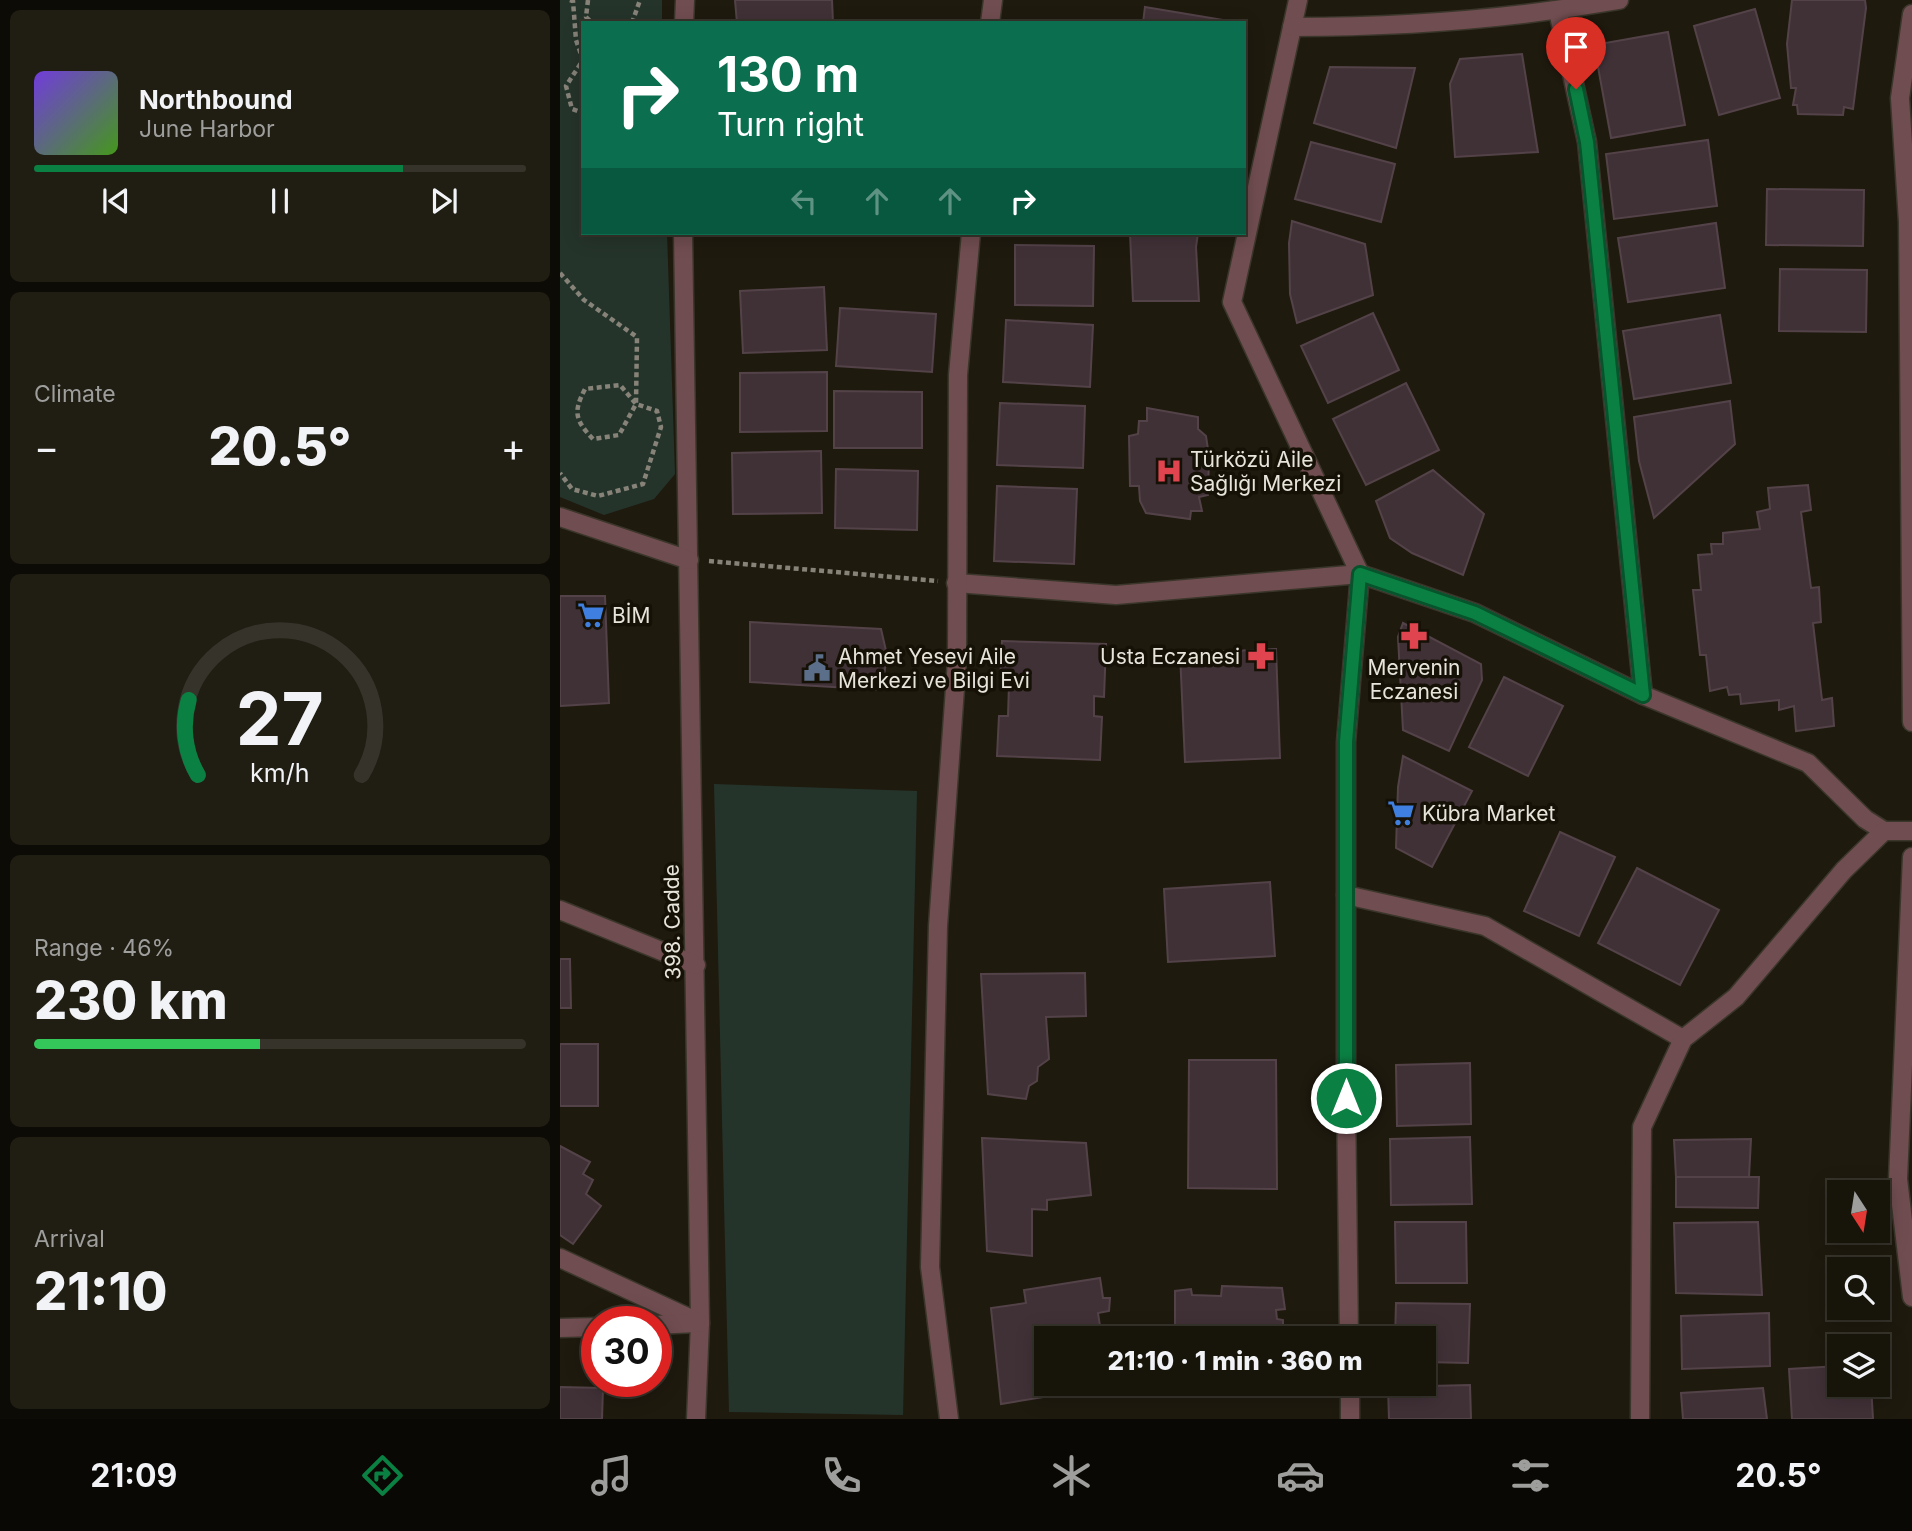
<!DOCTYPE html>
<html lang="en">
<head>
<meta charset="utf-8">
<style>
  body { margin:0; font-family:Inter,sans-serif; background:#201d13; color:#f1f3f6; height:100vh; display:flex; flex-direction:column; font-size:26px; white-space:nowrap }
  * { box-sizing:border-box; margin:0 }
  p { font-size:23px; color:#9e9e9c }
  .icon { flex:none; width:38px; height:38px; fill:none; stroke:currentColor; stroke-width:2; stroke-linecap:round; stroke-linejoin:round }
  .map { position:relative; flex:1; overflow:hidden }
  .side { display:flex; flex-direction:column; gap:10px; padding:10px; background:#0d0b06; width:560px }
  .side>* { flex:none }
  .top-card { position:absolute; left:21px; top:21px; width:665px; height:214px; border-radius:0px; box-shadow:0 4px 18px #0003,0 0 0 2px #36332b; background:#0b6e4f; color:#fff; overflow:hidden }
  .needle { width:46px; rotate:168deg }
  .tools { position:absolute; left:1267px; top:1180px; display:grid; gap:14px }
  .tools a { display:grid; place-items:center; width:63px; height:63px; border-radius:0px; background:#17140a; box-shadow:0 4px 18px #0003,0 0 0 2px #36332b; font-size:35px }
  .speed { position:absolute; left:21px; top:1306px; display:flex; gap:14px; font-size:35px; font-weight:700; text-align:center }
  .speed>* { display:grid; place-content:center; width:91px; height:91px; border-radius:50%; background:#17140a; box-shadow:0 4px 18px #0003,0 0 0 2px #36332b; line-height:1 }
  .speed .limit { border:10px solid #d22; background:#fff; color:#111 }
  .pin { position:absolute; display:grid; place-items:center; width:60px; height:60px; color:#fff; margin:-72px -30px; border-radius:50% 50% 50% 0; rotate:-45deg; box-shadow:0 0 7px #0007 }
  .pin .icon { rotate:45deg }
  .me { position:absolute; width:77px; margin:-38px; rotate:0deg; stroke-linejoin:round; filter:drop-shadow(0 0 5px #0008) }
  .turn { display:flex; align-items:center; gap:24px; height:147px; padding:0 21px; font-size:32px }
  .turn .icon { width:91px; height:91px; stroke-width:2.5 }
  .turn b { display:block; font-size:49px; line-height:60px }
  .lanes { display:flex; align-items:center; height:66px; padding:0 21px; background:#0003; justify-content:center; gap:35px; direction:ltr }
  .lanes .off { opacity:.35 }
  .big { font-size:52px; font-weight:800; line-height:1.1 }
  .side .tile { flex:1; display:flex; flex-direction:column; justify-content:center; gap:10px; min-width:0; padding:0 24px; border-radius:10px; background:#201d13 }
  .side .dial { align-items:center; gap:0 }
  .dial svg { height:182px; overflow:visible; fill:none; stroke:#36332b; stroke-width:7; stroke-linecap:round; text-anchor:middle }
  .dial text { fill:#f1f3f6; stroke:none }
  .song { display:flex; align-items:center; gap:21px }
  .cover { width:84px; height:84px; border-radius:10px; background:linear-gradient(135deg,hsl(260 70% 55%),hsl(100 70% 35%)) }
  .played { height:7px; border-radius:4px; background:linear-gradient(90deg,#0b8043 75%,#36332b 75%) }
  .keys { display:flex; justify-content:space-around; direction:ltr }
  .heat { display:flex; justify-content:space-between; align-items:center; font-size:38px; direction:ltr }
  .charge { height:10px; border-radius:5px; background:linear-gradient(90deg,#34c759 46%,#36332b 0) }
  .trip { position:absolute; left:474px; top:1326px; width:402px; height:70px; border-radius:0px; background:#17140a; box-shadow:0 4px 18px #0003,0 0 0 2px #36332b; font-weight:800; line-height:70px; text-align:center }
  .tabs { display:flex; height:112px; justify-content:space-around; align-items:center; background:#090804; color:#9e9e9c }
  .tabs .icon { width:49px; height:49px }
  .tabs .current { color:#0b8043 }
  .tabs b { font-size:32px; color:#f1f3f6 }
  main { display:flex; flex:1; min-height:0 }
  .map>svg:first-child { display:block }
  .green { fill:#25342b }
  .building { fill:#403137; stroke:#534349; stroke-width:2 }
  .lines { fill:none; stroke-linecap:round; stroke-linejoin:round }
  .minor-casing { stroke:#3b362b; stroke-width:21 }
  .path { stroke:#878379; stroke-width:4.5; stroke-dasharray:5 3.5; stroke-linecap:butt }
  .minor { stroke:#704d50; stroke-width:18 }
  .route-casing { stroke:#07532c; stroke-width:18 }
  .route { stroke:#0b8043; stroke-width:12 }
  .labels { text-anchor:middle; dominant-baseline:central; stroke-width:7; stroke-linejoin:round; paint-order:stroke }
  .poi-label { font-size:21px; fill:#e7e4dc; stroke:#151106; text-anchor:start }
  .street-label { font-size:21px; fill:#e7e4dc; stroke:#151106 }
</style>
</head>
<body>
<main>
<section class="side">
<div class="tile">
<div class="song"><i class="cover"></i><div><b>Northbound</b><p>June Harbor</p></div></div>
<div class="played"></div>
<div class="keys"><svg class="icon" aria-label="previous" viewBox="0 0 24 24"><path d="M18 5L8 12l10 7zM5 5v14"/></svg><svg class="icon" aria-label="pause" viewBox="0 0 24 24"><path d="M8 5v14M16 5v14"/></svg><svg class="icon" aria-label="next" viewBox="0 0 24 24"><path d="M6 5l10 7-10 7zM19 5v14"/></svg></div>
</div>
<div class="tile"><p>Climate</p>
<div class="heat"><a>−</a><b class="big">20.5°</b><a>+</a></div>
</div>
<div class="tile dial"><svg viewBox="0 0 100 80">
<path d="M14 69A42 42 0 1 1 86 69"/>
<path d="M14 69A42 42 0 0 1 10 36" stroke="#0b8043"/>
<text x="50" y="56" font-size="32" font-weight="700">27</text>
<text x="50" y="72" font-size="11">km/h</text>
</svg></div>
<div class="tile"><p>Range · 46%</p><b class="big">230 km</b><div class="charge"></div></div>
<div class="tile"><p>Arrival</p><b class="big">21:10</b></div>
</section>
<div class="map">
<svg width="1352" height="1419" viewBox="0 0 1352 1419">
  <rect width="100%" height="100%" fill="#1f1a0e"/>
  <g class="green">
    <path d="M0,0h102v23h-79v210h84l8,241 -21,25 -50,16 -44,-18z"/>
    <path d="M154,784l203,7 -14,624 -174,-3z"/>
  </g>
  <g class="building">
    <path d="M175,0h97l1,23h-96z"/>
    <path d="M1232,0h73l1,8 -13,101 -9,-2 -1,8 -45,-1 -1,-9h-4l3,-17h-5l-4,-44z"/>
    <path d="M585,7l96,16h-98z"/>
    <path d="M1195,9l25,89 -61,17 -25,-89z"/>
    <path d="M1108,32l17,93 -74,13 -17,-93z"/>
    <path d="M962,54l16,98 -83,5 -5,-73 10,-25z"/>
    <path d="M770,67l85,1 -19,80 -82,-25z"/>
    <path d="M1148,140l9,66 -103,13 -8,-65z"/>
    <path d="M751,142l84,22 -14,58 -86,-23z"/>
    <path d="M1207,189l97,1 -1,56 -97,-1z"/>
    <path d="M732,221l73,23 8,51 -76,28 -7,-29 -1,-51z"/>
    <path d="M1156,223l9,65 -97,14 -10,-64z"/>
    <path d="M570,233h68l-2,14 3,54h-66z"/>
    <path d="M455,245l79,1 -1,60 -78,-1z"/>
    <path d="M1220,269l87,1 -1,62 -87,-1z"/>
    <path d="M264,287l3,63 -84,3 -3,-62z"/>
    <path d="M280,308l96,6 -4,58 -96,-6z"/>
    <path d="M813,313l26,57 -71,33 -27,-57z"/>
    <path d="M1160,315l11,68 -97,16 -11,-68z"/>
    <path d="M446,320l87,5 -3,62 -87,-5z"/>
    <path d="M267,372v59l-87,1v-59z"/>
    <path d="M846,383l33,67 -73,35 -33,-66z"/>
    <path d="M274,391l88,1v56h-88z"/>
    <path d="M1170,401l5,43 -81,74 -15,-57 -5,-44z"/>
    <path d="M440,403l85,3 -2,62 -86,-3z"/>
    <path d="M587,408l51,9v12l8,7 3,20 -1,39 -9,2 3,14h-11l-1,8 -44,-6 -6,-12 -1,-15h-9l-1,-50 9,-2 1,-13h8z"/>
    <path d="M261,451l1,62 -89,1 -1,-61z"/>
    <path d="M276,469l82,2 -1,59 -82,-2z"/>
    <path d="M873,470l51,44 -21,61 -51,-22 -22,-15 -14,-37z"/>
    <path d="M1248,485l3,25 -10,2 10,76 8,-1 2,35 -8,1 9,77 10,-2 2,28 -38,5 -2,-25 -15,4v-10l-38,4 -1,-10 -11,1 -2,-8 -17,4 -4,-36h-6l-7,-65h8l-3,-35 14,-1 -1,-10h12v-11l37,-4 -3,-17 13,-3 -2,-21z"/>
    <path d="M437,486l80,3 -3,75 -80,-3z"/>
    <path d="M0,596h45l4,107 -49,3z"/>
    <path d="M190,622l131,7 6,26 -5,35 -132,-8z"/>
    <path d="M843,623l78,41 1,16 -33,71 -46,-21 -5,-93z"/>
    <path d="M442,641l104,3 -2,53 -10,-1v20l8,1 -2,43 -103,-4 2,-40h9l1,-31h-9z"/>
    <path d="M716,649l4,109 -95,4 -5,-109z"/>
    <path d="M944,677l59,29 -35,70 -59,-29z"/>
    <path d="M843,756l69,35 -40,76 -36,-19 2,-61z"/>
    <path d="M1000,832l55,25 -36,79 -55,-25z"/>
    <path d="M1077,868l82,42 -39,75 -82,-42z"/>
    <path d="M710,882l5,74 -107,6 -4,-73z"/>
    <path d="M0,959h10l1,49h-11z"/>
    <path d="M525,973l1,43 -40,1 3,42 -11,8 -1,14 -8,5 -3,13 -38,-5 -7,-120z"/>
    <rect x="0" y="1044" width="38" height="62"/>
    <path d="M629,1060h87l1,129 -89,-1z"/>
    <path d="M910,1063l1,61 -74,2 -1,-61z"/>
    <path d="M910,1137l2,67 -81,1 -1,-66z"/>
    <path d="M422,1138l104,5 5,52 -44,5v10l-15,-1v47l-45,-5z"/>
    <path d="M1191,1139l-2,38h-73l-2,-37z"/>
    <path d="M0,1146l30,16 -7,12 10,6 -7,14 15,12 -28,38 -13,-9z"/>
    <path d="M1116,1177h83l-1,31 -82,-1z"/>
    <path d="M835,1222h71l1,61h-71z"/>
    <path d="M1198,1222l4,73 -86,-2 -2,-70z"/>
    <path d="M540,1278l3,20h7l-1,13 -11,2 4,26h-56v45h8l2,11 -55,9 -10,-96 35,-5 -2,-13z"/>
    <path d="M662,1286l60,2 3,21 -9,1 1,9 6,1v19h-108v-48l16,-2 1,6 29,1z"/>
    <path d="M836,1303l74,1 -2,59 -44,-1v-23h-29z"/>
    <path d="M1209,1313l1,53 -88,3 -1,-53z"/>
    <path d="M1279,1366v18h32l2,35h-81l-3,-50z"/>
    <path d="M662,1384h62l-1,11 -61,-3z"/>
    <path d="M910,1385l1,34h-82l-1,-32z"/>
    <path d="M0,1387l43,1 -1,31h-42z"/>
    <path d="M1203,1388l4,31h-84l-2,-26z"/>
  </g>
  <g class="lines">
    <defs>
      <g id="minor">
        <path d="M738,0l-66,302 128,272 -14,168v356l3,241"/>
        <path d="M998,11l29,131 56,553"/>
        <path d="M1352,14l-12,84 8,124 4,500"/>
        <path d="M124,23l1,-23"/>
        <path d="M430,23l3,-23"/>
        <path d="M732,27c109,0 220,-8 327,-27"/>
        <path d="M123,233l17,1090 -4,96"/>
        <path d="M0,517l129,43"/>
        <path d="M396,583l160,12 244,-21 115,39 168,82 165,68 57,56 19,12"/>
        <path d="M1352,857l-14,322 14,118"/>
        <path d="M786,895l139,31 198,113"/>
        <path d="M0,910l136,55"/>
        <path d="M0,1258l140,65"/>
        <path d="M96,1325l40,-2"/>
        <path d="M0,1328l37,-1"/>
        <path d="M790,1384v35"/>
        <path d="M389,1419l-19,-152 8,-341 19,-266 1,-285 13,-142"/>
        <path d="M1080,1419l2,-292 41,-88 53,-42 108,-127 40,-39h28"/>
      </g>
    </defs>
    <use href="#minor" class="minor-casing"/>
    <g class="path">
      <path d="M10,0l3,1 3,39 7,20 -17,26 6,23 11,4"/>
      <path d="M28,0l-2,17 6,6"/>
      <path d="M72,23l8,-23"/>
      <path d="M0,273l24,27 53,37 -1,67 -17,31 -26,4c-18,-19 -20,-27 -8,-50l35,-4 16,19 21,7 4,16 -18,57 -45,12 -26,-7 -12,-16"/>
      <path d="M149,561l229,20"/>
    </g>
    <use href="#minor" class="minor"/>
  </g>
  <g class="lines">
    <defs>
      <path id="route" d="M786,1098v-356l14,-168 115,39 168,82 -56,-553 -11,-53"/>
    </defs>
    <use href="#route" class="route-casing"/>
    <use href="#route" class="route"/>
  </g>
  <defs>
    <symbol id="hospital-bare" viewBox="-9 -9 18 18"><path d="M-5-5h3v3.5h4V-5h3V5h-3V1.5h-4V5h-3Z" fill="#e0444e" stroke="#151106" stroke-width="2.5" paint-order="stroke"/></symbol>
    <symbol id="supermarket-bare" viewBox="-9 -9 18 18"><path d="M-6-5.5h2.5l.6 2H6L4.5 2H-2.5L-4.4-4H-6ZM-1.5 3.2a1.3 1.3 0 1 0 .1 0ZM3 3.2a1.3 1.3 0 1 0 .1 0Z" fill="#3f7fe0" stroke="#151106" stroke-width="2.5" paint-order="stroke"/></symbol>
    <symbol id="pharmacy-bare" viewBox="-9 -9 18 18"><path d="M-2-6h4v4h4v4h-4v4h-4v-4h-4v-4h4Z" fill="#e0444e" stroke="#151106" stroke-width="2.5" paint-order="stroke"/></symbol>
    <symbol id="civic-bare" viewBox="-9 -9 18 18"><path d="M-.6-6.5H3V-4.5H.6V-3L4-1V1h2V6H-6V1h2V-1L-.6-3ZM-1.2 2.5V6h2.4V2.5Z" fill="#5c6f8a" stroke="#151106" stroke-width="2.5" paint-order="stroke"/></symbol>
  </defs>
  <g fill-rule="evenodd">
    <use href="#hospital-bare" x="590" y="452" width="38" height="38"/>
    <use href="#supermarket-bare" x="12" y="596" width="38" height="38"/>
    <use href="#pharmacy-bare" x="835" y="617" width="38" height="38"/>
    <use href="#pharmacy-bare" x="682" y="637" width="38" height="38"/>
    <use href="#civic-bare" x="238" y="649" width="38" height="38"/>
    <use href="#supermarket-bare" x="822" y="794" width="38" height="38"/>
  </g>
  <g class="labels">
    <g class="poi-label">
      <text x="630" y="459">Türközü Aile<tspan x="630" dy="24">Sağlığı Merkezi</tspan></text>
      <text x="52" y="615">BİM</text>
      <text x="278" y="656">Ahmet Yesevi Aile<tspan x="278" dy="24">Merkezi ve Bilgi Evi</tspan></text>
      <text x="680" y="656" text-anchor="end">Usta Eczanesi</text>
      <text x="854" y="667" text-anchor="middle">Mervenin<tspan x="854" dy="24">Eczanesi</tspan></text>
      <text x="862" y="813">Kübra Market</text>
    </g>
    <g class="street-label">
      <text transform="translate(112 922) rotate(-91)">398. Cadde</text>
    </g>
  </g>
</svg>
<div class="tools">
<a><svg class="needle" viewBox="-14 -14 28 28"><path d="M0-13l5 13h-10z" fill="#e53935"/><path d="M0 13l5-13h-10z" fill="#9e9e9c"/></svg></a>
<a><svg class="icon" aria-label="search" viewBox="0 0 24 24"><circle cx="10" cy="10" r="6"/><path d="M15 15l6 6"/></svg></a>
<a><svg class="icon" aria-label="layers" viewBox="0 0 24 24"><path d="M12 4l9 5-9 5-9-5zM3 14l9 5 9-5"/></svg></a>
</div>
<div class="speed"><div class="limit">30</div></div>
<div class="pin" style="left:1016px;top:89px;background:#d93025"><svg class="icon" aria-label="arrive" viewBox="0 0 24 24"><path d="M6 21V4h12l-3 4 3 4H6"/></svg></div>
<svg class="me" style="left:786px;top:1098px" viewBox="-20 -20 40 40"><circle r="17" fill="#0b8043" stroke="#fff" stroke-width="3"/><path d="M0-11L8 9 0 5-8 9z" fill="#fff"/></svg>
<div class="trip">21:10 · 1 min · 360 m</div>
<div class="top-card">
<div class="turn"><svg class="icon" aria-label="right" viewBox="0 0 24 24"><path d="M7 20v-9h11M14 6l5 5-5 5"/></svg><div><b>130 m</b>Turn right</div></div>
<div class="lanes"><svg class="icon off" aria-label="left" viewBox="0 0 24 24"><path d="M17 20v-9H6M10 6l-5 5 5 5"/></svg><svg class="icon off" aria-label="ahead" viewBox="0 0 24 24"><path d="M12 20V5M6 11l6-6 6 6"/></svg><svg class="icon off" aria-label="ahead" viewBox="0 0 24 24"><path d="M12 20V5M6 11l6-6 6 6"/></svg><svg class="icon" aria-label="right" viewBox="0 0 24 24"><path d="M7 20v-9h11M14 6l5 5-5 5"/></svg></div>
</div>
</div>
</main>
<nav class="tabs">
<b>21:09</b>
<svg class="icon current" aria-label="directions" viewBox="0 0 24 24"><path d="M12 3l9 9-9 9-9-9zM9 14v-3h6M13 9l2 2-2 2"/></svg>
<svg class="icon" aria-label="music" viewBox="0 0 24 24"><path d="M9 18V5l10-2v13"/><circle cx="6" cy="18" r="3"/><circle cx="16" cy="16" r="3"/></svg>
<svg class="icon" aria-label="phone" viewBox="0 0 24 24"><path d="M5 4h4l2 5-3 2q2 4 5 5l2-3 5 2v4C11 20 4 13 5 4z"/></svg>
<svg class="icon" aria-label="climate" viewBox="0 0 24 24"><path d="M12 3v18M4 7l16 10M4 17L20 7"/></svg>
<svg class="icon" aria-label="car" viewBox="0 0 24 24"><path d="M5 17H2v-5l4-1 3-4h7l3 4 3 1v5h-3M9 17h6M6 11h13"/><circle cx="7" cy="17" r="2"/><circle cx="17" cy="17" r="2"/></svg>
<svg class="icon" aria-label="filters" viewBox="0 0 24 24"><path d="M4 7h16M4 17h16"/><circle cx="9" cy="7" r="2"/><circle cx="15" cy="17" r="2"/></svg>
<b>20.5°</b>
</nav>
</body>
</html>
